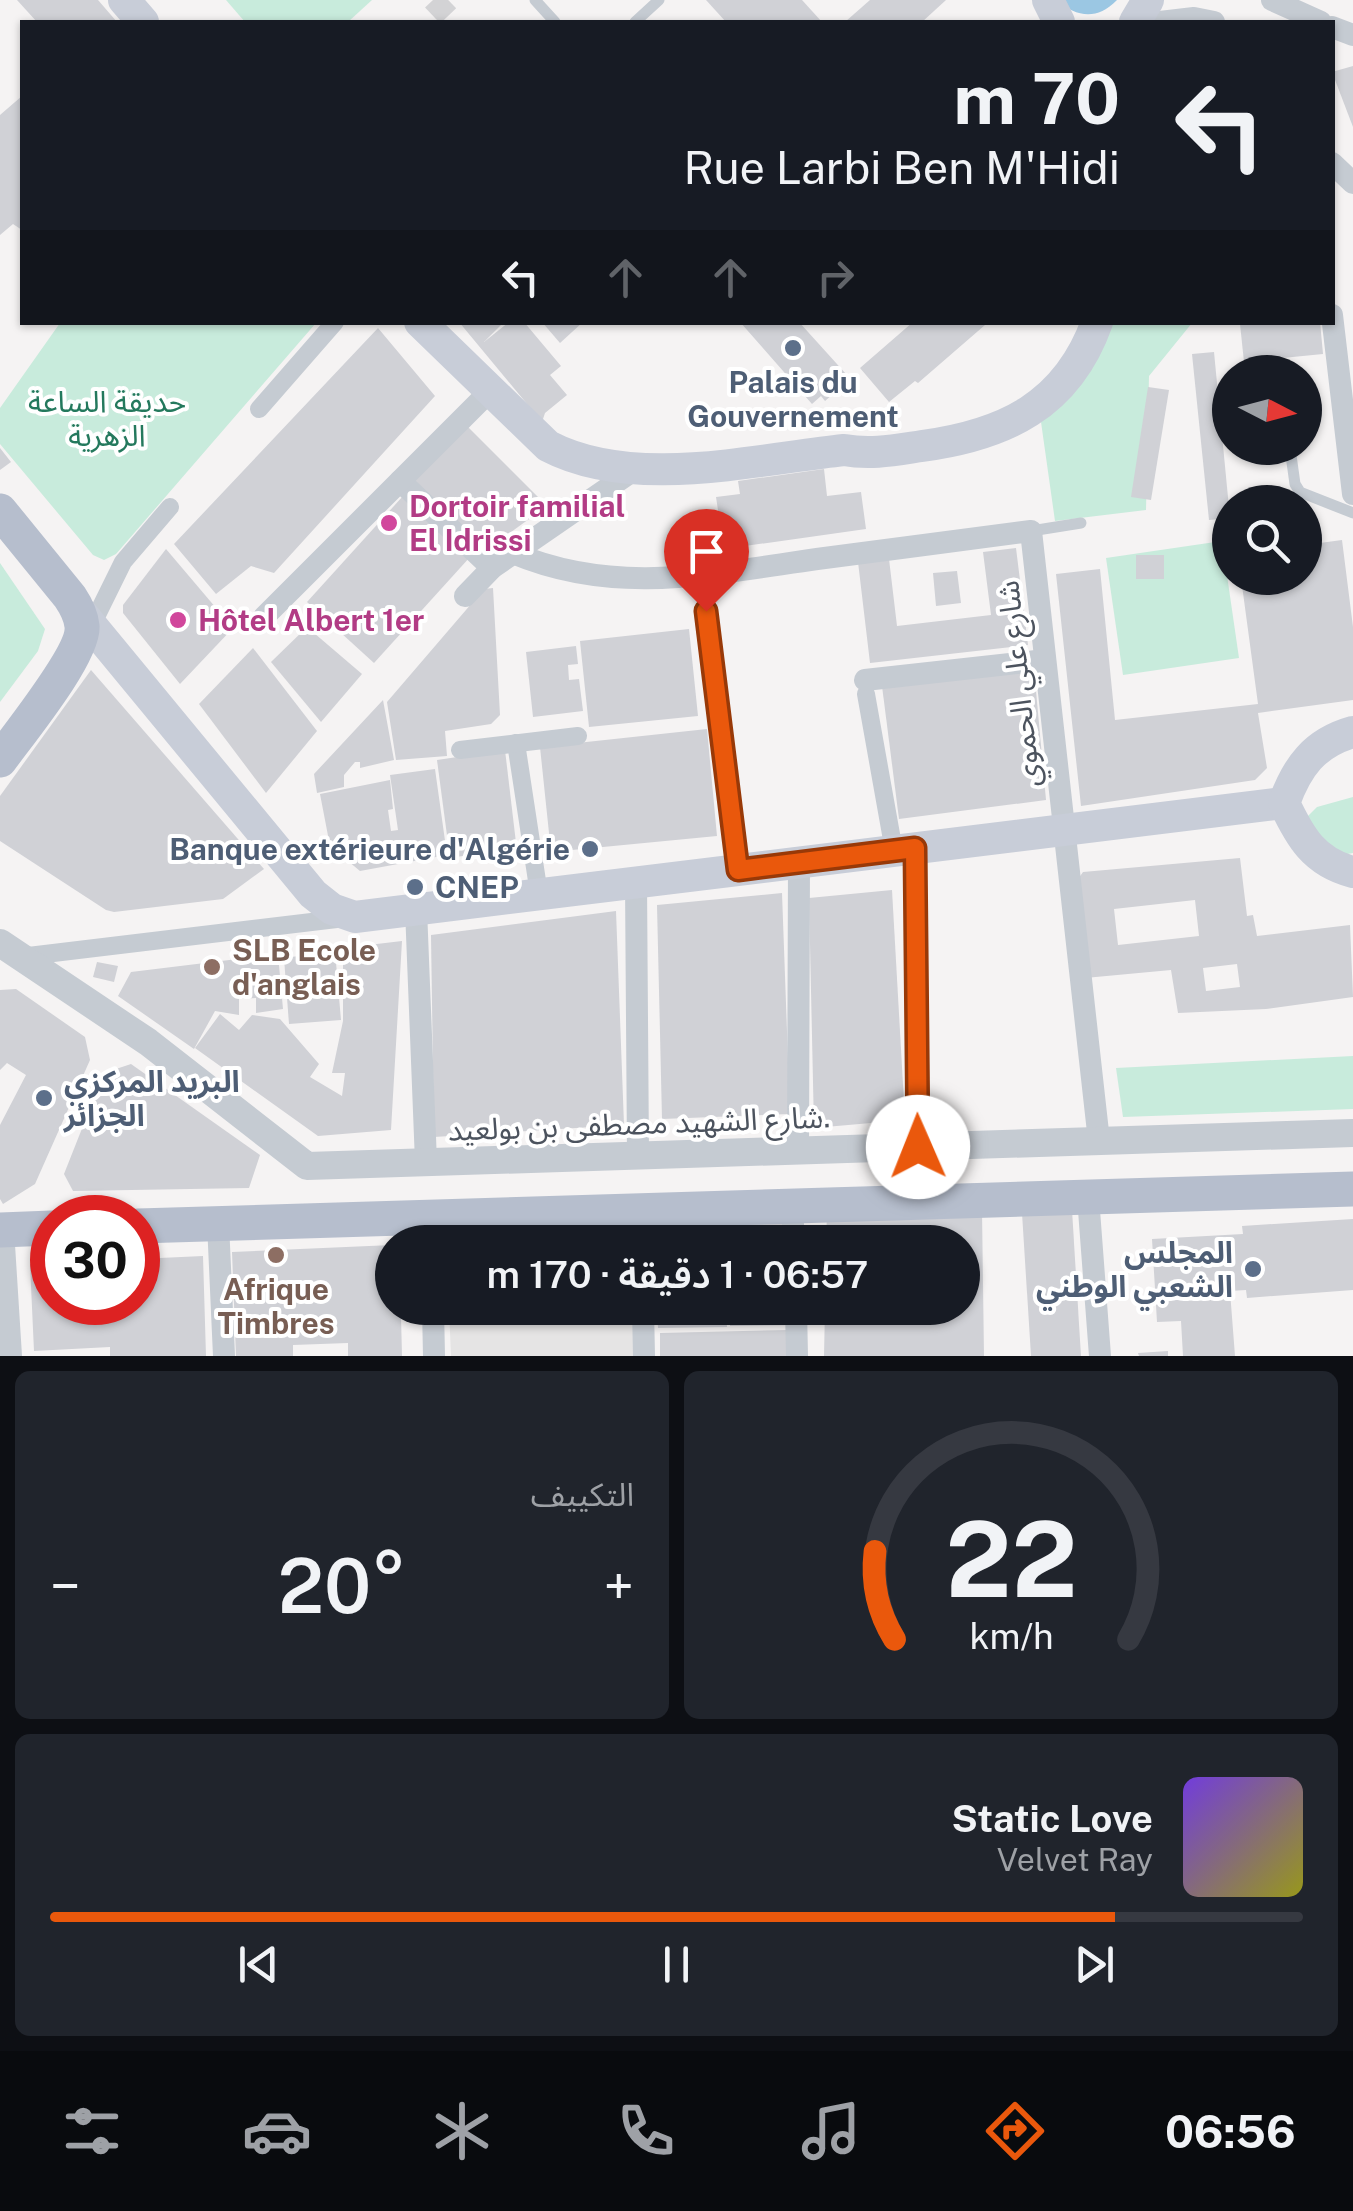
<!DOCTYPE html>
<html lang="ar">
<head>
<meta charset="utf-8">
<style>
  body { margin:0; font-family:"Public Sans","Noto Sans Arabic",sans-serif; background:#20242c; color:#f1f3f6; direction:rtl; height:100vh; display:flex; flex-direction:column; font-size:38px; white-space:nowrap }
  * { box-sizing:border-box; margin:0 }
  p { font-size:32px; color:#9ea1a6 }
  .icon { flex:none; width:55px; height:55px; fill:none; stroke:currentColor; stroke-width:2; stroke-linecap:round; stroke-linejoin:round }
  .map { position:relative; height:1356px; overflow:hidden; direction:ltr }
  .sheet { display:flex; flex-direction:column; gap:15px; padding:15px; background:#0d0f14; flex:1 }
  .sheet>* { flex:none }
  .top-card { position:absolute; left:20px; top:20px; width:1315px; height:305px; border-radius:0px; box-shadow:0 2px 8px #0004; direction:rtl; background:#171b24; color:#f1f3f6; overflow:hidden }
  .needle { width:65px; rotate:96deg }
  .tools { position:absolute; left:1212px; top:355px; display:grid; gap:20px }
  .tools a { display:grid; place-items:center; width:110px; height:110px; border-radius:50%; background:#171b24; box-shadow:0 2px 8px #0004; font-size:50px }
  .speed { position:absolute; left:30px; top:1195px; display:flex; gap:20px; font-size:50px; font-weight:700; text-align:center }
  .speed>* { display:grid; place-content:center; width:130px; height:130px; border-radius:50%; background:#171b24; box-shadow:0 2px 8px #0004; line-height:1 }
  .speed .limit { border:15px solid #d22; background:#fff; color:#111 }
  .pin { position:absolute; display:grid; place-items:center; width:85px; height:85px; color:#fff; margin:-102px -42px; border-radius:50% 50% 50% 0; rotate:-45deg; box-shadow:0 0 10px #0007 }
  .pin .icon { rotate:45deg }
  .me { position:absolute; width:110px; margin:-55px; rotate:359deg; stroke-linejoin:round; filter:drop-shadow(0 0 8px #0008) }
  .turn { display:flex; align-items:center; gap:35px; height:210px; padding:0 50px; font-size:45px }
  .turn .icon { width:130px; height:130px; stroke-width:2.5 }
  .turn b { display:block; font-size:70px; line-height:85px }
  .lanes { display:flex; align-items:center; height:95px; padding:0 50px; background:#0003; justify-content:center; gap:50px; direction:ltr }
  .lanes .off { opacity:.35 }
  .big { font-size:75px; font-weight:600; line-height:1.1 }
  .sheet .widget { flex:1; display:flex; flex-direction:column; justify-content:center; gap:15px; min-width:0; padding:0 35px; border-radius:15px; background:#20242c }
  .sheet .dial { align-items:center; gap:0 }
  .dial svg { height:260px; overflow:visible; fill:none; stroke:#363941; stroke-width:7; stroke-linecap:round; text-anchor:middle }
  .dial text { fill:#f1f3f6; stroke:none }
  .song { display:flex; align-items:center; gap:30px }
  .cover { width:120px; height:120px; border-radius:15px; background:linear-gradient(135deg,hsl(260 70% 55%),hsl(60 70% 35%)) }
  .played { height:10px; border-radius:5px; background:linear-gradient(90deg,#ea580c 85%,#363941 85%) }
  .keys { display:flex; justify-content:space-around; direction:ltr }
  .heat { display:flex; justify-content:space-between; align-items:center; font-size:55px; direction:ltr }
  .sheet .tiles { flex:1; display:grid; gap:15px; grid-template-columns:1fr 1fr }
  .widget:last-child { grid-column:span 2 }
  .trip { position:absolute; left:375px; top:1225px; width:605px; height:100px; border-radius:50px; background:#171b24; box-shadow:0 2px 8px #0004; font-weight:600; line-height:100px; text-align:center; direction:rtl }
  .dock { display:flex; height:160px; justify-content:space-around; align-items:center; background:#090b0e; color:#9ea1a6 }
  .dock .icon { width:70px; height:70px }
  .dock .on { color:#ea580c }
  .dock b { font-size:45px; color:#f1f3f6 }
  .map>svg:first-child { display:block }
  .education { fill:#e5e4e4 }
  .green { fill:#c8ebdc }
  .water { fill:#9bc7e3 }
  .building { fill:#d0d1d6; fill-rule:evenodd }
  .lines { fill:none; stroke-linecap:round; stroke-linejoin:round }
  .minor-tunnel { stroke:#d3d3d5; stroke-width:22; stroke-dasharray:22 11; stroke-linecap:butt }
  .service { stroke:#c5cbd2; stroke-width:11 }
  .pedestrian { stroke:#c5cbd2; stroke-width:18 }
  .minor { stroke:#c5cbd2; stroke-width:22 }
  .tertiary { stroke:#c5cbd2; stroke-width:28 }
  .secondary { stroke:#c8cdd8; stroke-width:32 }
  .primary { stroke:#b6becd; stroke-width:35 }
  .route-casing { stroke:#983908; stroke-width:25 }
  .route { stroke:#ea580c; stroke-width:18 }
  .service-dot { fill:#5c6f8a; stroke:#fff; stroke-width:4 }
  .hotel-dot { fill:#d1479c; stroke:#fff; stroke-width:4 }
  .education-dot { fill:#8d6e63; stroke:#fff; stroke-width:4 }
  .labels { text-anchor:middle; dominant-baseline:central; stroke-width:8; stroke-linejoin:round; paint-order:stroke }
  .service-label { font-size:30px; font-weight:bold; fill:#4e5e75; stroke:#fff; text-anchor:end }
  .park-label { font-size:30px; fill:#24795d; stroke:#fff }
  .hotel-label { font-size:30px; font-weight:bold; fill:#b23c85; stroke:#fff; text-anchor:start }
  .street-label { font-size:30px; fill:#4c535e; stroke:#fff }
  .education-label { font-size:30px; font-weight:bold; fill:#785e54; stroke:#fff; text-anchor:start }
</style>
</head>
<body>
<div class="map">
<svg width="1353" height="1356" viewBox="0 0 1353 1356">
  <rect width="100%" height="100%" fill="#f5f3f3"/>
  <path class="education" d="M449,1308h185l3,48h-186z"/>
  <g class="green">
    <path d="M226,0h146l-24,22h-103z"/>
    <path d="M60,323v-1l256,1 -200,231 -12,6 -11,-5 -93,-111v-36z"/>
    <path d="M1100,323h92l-43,53 -3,134 -91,11 -14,-99z"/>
    <path d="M1222,541l17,117 -116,17 -17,-117z"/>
    <path d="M0,563l45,66 -7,22 -38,51z"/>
    <path d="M1353,797v56l-11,2 -44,-29 19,-19z"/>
    <path d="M1353,1056v53l-230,8 -7,-49z"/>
  </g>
  <path class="water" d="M1056,0h61c-21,21 -40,17 -61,0z"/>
  <g class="building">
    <path d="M17,0h81l19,22h-80z"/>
    <path d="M706,0h96l20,22h-96z"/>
    <path d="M870,0h76l-24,22h-77z"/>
    <path d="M1353,66v61l-21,-55z"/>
    <path d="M22,96v134l-9,-6 -13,11v-120z"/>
    <path d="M459,322h45l-20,20 25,-20h15l37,44 -11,9 17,20 -22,18 -3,9z"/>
    <path d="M542,322h41l-23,21z"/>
    <path d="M740,322h59l47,52 -10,9 4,5 -15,13 -4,-5 -9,8z"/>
    <path d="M913,322h69l3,3 -67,58 -3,-2 -26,21 -29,-34z"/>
    <path d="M1260,322h60l3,32 -79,8 -4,-38z"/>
    <path d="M378,328l57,68 -161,177 -23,-7 -35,28 -42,-50z"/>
    <path d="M1214,352l16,166 -21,2 -17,-166z"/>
    <path d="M1148,387l21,3 -18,110 -20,-3z"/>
    <path d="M466,425l81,81 -62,45 -76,-69z"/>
    <path d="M0,448l11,14 -11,8z"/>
    <path d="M824,469l3,27 34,-4 5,37 -142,20 -8,-52 24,-3 -2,-13z"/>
    <path d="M403,496l67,61 -96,106 -67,-61z"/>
    <path d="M1342,540l11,87v73l-95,13 9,55 -12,12 -174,26 -25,-232 44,-5 15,151 143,-16 -17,-126h64v-33z"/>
    <path d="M1016,548l12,97 -158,18 -12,-101 31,-3 8,67 94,-11 -8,-63z"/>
    <path d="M166,549l67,79 -53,56 -57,-71v-8z"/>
    <rect x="1136" y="555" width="28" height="24"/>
    <path d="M957,571l4,32 -25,3 -3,-33z"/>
    <path d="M493,588l7,127 -9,9 -46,7 2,25 -51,4 -9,-58 97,-113z"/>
    <path d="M307,627l55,47 -41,48 -50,-60z"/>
    <path d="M689,629l9,87 -109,11 -9,-86z"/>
    <path d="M576,646l2,18 -10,1 1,15 10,-1 4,32 -50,6 -7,-65z"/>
    <path d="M253,648l64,83 -51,62 -67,-89z"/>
    <path d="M1034,669l12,131 -147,19 -17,-133z"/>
    <path d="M91,670l173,199 -41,30 -109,13 -8,-2 -106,-69v-45z"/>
    <path d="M383,700l11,60 -34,8v-6h-5l-11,13v12l-27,6 -3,-19z"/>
    <path d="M707,729l10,107 -166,16 -11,-105z"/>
    <path d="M505,750l11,93 -9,6 -57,9 -13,-98z"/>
    <path d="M435,769l12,86 -87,16 -30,-25 -10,-52 70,-14 3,29 -5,1 3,21 7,-1 -8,-55z"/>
    <path d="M1240,858l7,58 6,-1 4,21 93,-11 3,72 -87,12 -88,4 -7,-43 -86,8 -9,-96 7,-10zM1195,900l4,36 -81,9 -4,-36zM1237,964l3,23 -34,4 -3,-23z"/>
    <path d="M892,890l13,230 -91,8 -5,-230z"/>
    <path d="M782,893l8,221 -128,5 -5,-214z"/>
    <path d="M616,911l8,214 -190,12 -3,-202z"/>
    <path d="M402,941l-11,189 -73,6 -123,-88 25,-34 19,16 13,-15 28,4 39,45 -9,13 32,19 3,-23h-13l11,-52v-73z"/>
    <path d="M335,951l6,69 -52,4 -5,-66z"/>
    <path d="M278,954l5,55 -27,4v-15l-17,1v16l-24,-4 -21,38 -76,-53 13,-24z"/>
    <path d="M97,962l21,4 -4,16 -21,-5z"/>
    <path d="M16,989l69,48 5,23 -55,124 -32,20 -3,-5v-74l26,-50 -19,-12 -7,7v-80z"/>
    <path d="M131,1064l129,91 -11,33 -176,3 -9,-17 40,-101z"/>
    <path d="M982,1210l2,146h-160l1,-48h51v13l64,-3v-10h22v-66h-136l1,-30z"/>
    <path d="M1072,1210l9,146h-50l-9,-143z"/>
    <path d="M797,1218l1,24h-69l-1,-23z"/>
    <path d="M1353,1219v71l-106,8 -1,-8 -16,1 5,65h-52l-2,-35 -24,1 -5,-83 91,-5 -1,-8z"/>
    <path d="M725,1220v22h-69v-21z"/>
    <path d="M609,1234v8h-159v-3z"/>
    <path d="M392,1245v63h12v8h-3l1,40h-54v-13l-55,2v11h-57l-4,-104z"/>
    <path d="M203,1256l3,100h-96v-9l-76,4 -4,-87 22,-1v39h86v-43z"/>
    <path d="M452,1308h152v3l-151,5z"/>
    <path d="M657,1308h69l1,19 -69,1z"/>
    <path d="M730,1308h69v17l-69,1z"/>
    <path d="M787,1330l1,26h-128v-23z"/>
    <path d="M1168,1351v5h-29l-1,-3z"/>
  </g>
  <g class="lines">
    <path class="minor-tunnel" d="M433,0l21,22"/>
    <g class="service">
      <path d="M535,0l20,22"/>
      <path d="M635,22l24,-22"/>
      <path d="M1290,448l5,36 5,8 53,21"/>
      <path d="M1031,531l50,-8"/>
    </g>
    <g class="pedestrian">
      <path d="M259,409l76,-87"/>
      <path d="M92,625l31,-63 47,-55"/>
      <path d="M866,694l28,157"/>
      <path d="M516,743l23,151"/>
      <path d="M460,750l118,-14"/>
      <path d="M20,957l325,-39"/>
    </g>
    <g class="minor">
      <path d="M1272,0l49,22"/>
      <path d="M1160,22l34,-4 20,4"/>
      <path d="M1332,27l21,8"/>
      <path d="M1332,163l21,20"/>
      <path d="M1332,315l21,179"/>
      <path d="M400,481l92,87"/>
      <path d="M513,553c102,43 198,21 304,6 71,-9 143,-19 214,-28l68,610"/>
      <path d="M465,596l27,-28 142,-98"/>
      <path d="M705,611l33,259"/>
      <path d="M264,617l225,-225"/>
      <path d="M865,680l180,-20"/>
      <path d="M915,848l4,299"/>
      <path d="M636,882l2,274"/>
      <path d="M416,909l10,253"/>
      <path d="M798,1151l1,-289"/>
      <path d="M1088,1197l12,159"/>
      <path d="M792,1206l2,36"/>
      <path d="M641,1211v31"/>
      <path d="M430,1217l1,25"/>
      <path d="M218,1223l6,133"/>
      <path d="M3,1229l8,127"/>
      <path d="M433,1308l1,48"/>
      <path d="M643,1308l1,48"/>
      <path d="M796,1308l1,48"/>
    </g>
    <path class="tertiary" d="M0,943l148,99 159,124 1046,-33"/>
    <g class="secondary">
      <path d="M124,0l19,22"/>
      <path d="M1048,0l11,22"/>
      <path d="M1135,22l13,-22"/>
      <path d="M420,322l128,124c84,44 204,14 296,4 27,5 51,0 78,-4 82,-11 145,-40 175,-124"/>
      <path d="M77,608l236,286 19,15 23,8 929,-114"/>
      <path d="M1353,732c-39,11 -56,35 -69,71 16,34 30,59 69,69"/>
    </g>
    <g class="primary">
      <path d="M0,511l70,86c6,9 11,19 12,29 3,27 -64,109 -82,134"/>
      <path d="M138,1226l1215,-37"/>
      <path d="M0,1230l52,-2"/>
    </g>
  </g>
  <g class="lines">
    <defs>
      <path id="route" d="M706,611l32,259 177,-22 3,299"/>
    </defs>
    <use href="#route" class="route-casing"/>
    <use href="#route" class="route"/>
  </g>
  <g class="service-dot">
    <circle cx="793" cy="348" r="10"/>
    <circle cx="590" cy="849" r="10"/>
    <circle cx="415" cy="887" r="10"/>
    <circle cx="44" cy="1098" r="10"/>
    <circle cx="1253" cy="1269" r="10"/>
  </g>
  <g class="hotel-dot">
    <circle cx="389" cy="523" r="10"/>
    <circle cx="178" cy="620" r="10"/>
  </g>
  <g class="education-dot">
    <circle cx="212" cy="967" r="10"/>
    <circle cx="276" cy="1255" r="10"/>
  </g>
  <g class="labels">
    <g class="service-label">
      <text x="793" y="382" text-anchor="middle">Palais du<tspan x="793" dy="34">Gouvernement</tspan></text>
      <text x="570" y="849">Banque extérieure d'Algérie</text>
      <text x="435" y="887" text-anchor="start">CNEP</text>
      <text x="64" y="1081" text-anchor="start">البريد المركزي<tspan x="64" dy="34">الجزائر</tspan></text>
      <text x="1233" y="1252">المجلس<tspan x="1233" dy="34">الشعبي الوطني</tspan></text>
    </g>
    <g class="park-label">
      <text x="107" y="401">حديقة الساعة<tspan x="107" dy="34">الزهرية</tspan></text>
    </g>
    <g class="hotel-label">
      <text x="409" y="506">Dortoir familial<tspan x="409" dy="34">El Idrissi</tspan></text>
      <text x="198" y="620">Hôtel Albert 1er</text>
    </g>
    <g class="street-label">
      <text transform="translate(1018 684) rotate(-96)">شارع علي الحموي</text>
      <text transform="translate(639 1123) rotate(-2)">شارع الشهيد مصطفى بن بولعيد.</text>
    </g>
    <g class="education-label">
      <text x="232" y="950">SLB Ecole<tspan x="232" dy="34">d'anglais</tspan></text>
      <text x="276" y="1289" text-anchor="middle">Afrique<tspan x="276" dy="34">Timbres</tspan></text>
    </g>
  </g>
</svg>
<div class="tools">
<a><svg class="needle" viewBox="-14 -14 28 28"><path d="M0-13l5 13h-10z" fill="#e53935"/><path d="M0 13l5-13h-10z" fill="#9ea1a6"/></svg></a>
<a><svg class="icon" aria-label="search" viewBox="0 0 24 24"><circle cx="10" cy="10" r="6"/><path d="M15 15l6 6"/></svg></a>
</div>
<div class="speed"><div class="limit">30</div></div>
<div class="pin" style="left:706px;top:611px;background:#d93025"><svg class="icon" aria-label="arrive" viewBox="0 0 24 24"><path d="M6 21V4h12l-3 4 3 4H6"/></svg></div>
<svg class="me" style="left:918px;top:1147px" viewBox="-20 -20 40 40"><circle r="19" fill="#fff"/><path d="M0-13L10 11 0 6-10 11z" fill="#ea580c"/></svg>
<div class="trip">06:57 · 1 دقيقة · 170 m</div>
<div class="top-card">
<div class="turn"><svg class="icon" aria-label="left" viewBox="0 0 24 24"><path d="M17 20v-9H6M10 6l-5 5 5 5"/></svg><div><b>70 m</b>Rue Larbi Ben M'Hidi</div></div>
<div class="lanes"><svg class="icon" aria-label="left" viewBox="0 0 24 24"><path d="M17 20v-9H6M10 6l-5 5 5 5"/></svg><svg class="icon off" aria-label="ahead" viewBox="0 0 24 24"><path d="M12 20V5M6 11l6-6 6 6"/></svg><svg class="icon off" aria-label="ahead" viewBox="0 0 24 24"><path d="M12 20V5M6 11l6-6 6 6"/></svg><svg class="icon off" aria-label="right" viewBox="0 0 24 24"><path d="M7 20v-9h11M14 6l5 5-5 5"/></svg></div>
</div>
</div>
<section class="sheet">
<div class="tiles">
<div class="widget dial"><svg viewBox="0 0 100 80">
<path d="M14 69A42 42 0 1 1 86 69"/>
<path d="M14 69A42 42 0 0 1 8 42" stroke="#ea580c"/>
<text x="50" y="56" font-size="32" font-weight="700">22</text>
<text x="50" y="72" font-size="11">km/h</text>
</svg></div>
<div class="widget"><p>التكييف</p>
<div class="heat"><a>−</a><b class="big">20°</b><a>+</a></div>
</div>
<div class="widget">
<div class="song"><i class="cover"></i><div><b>Static Love</b><p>Velvet Ray</p></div></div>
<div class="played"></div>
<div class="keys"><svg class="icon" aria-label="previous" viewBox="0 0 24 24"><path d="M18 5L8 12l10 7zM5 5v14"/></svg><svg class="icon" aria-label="pause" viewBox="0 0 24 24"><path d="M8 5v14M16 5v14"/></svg><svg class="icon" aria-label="next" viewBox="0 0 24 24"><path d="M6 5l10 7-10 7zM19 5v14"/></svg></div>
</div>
</div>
</section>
<nav class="dock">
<b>06:56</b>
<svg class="icon on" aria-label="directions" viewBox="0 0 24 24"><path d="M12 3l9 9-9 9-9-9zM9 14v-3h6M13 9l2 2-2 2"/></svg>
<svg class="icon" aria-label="music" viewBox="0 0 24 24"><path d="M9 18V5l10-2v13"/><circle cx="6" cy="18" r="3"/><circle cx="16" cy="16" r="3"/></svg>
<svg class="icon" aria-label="phone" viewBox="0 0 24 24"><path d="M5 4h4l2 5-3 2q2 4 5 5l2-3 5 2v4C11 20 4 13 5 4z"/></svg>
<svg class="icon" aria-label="climate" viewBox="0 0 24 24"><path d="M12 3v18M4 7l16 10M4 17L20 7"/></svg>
<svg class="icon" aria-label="car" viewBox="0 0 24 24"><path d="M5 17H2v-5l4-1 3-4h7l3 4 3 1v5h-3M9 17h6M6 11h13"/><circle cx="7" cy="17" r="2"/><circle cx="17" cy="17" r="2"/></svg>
<svg class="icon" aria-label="filters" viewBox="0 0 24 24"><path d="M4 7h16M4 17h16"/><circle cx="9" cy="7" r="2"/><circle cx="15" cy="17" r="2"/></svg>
</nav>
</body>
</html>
